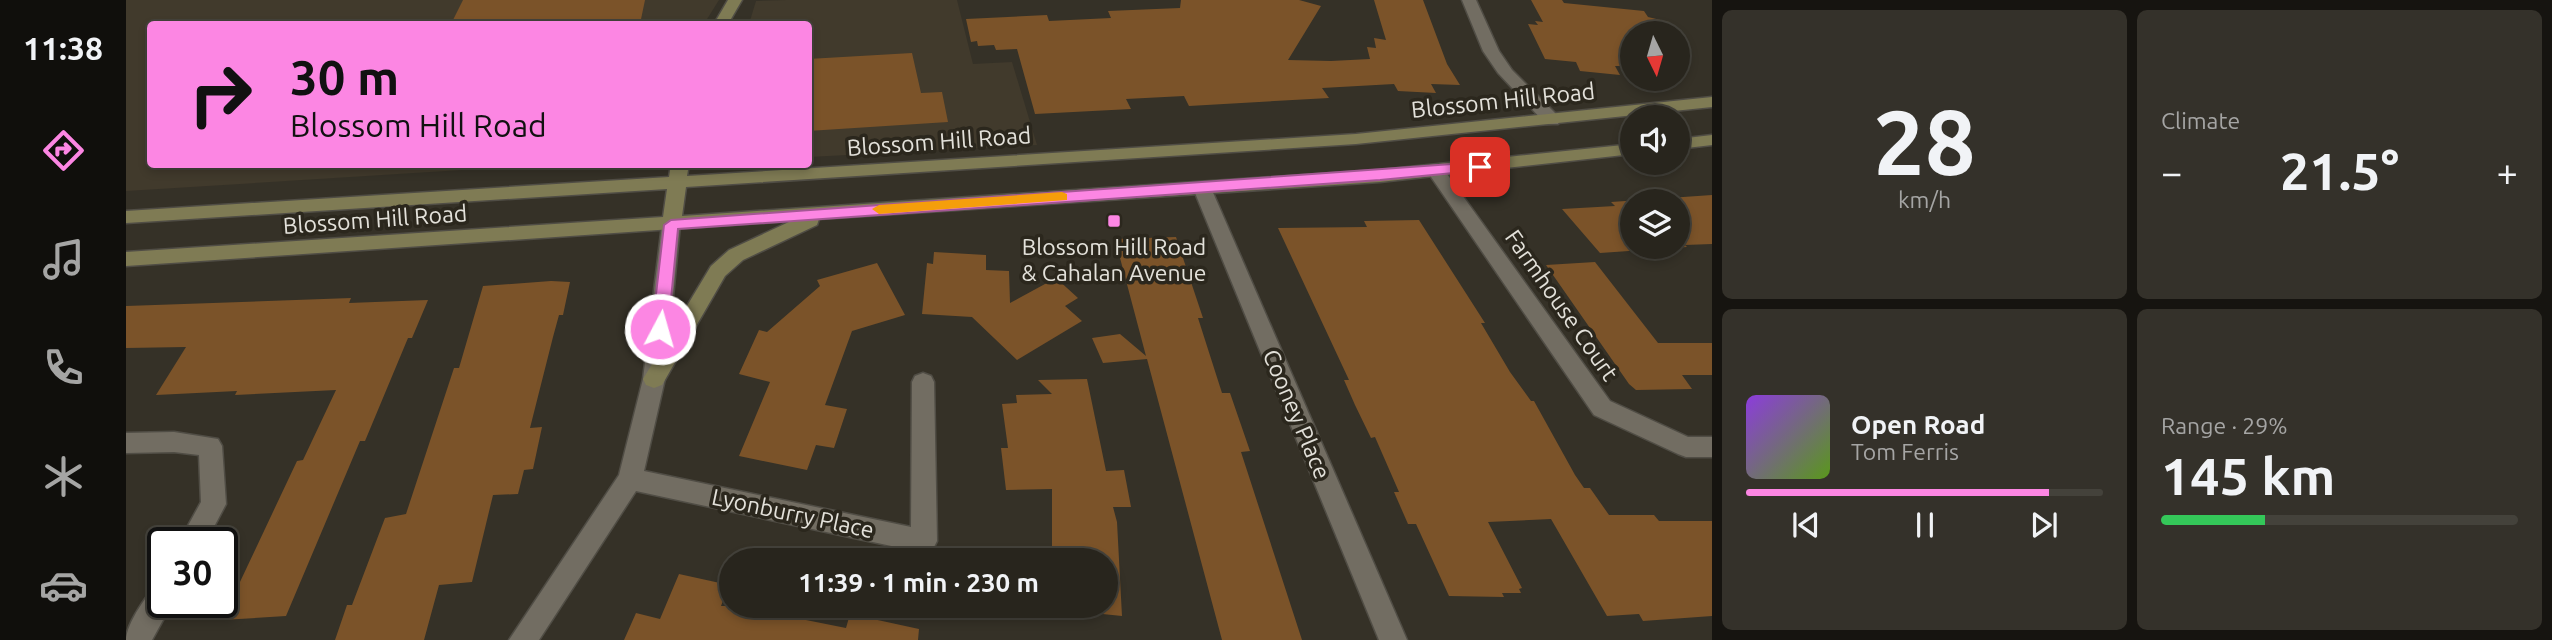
<!DOCTYPE html>
<html lang="en">
<head>
<meta charset="utf-8">
<style>
  body { margin:0; font-family:Ubuntu,sans-serif; background:#34312a; color:#f1f3f6; height:100vh; display:flex; flex-direction:column; font-size:26px; white-space:nowrap }
  * { box-sizing:border-box; margin:0 }
  p { font-size:23px; color:#a5a5a4 }
  .icon { flex:none; width:38px; height:38px; fill:none; stroke:currentColor; stroke-width:2; stroke-linecap:round; stroke-linejoin:round }
  .map { position:relative; flex:1; overflow:hidden }
  .sheet { display:flex; flex-direction:column; gap:10px; padding:10px; background:#161410; width:840px }
  .sheet>* { flex:none }
  .hud { position:absolute; left:21px; top:21px; width:665px; height:147px; border-radius:7px; box-shadow:0 4px 10px #0003,0 0 0 2px #44423b; background:#fc86e3; color:#111; overflow:hidden }
  .needle { width:46px; rotate:175deg }
  .buttons { position:absolute; left:1494px; top:21px; display:grid; gap:14px }
  .buttons a { display:grid; place-items:center; width:70px; height:70px; border-radius:50%; background:#28251d; box-shadow:0 4px 10px #0003,0 0 0 2px #44423b; font-size:35px }
  .speed { position:absolute; left:21px; top:527px; display:flex; gap:14px; font-size:35px; font-weight:700; text-align:center }
  .speed>* { display:grid; place-content:center; width:91px; height:91px; border-radius:50%; background:#28251d; box-shadow:0 4px 10px #0003,0 0 0 2px #44423b; line-height:1 }
  .speed .limit { border:4px solid #111; border-radius:10px; background:#fff; color:#111 }
  .pin { position:absolute; display:grid; place-items:center; width:60px; height:60px; color:#fff; margin:-30px; border-radius:14px; box-shadow:0 4px 10px #0006 }
  .me { position:absolute; width:77px; margin:-38px; rotate:6deg; stroke-linejoin:round; filter:drop-shadow(0 0 5px #0008) }
  .turn { display:flex; align-items:center; gap:24px; height:147px; padding:0 28px; font-size:32px }
  .turn .icon { width:91px; height:91px; stroke-width:2.5 }
  .turn b { display:block; font-size:49px; line-height:60px }
  .big { font-size:52px; font-weight:700; line-height:1.1 }
  .sheet .tile { flex:1; display:flex; flex-direction:column; justify-content:center; gap:10px; min-width:0; padding:0 24px; border-radius:10px; background:#34312a }
  .sheet .dial { align-items:center; gap:0 }
  .dial b { font-size:91px; line-height:1 }
  .song { display:flex; align-items:center; gap:21px }
  .cover { width:84px; height:84px; border-radius:10px; background:linear-gradient(135deg,hsl(270 70% 55%),hsl(90 70% 35%)) }
  .played { height:7px; border-radius:4px; background:linear-gradient(90deg,#fc86e3 85%,#44423b 85%) }
  .keys { display:flex; justify-content:space-around; direction:ltr }
  .heat { display:flex; justify-content:space-between; align-items:center; font-size:38px; direction:ltr }
  .charge { height:10px; border-radius:5px; background:linear-gradient(90deg,#34c759 29%,#44423b 0) }
  .sheet .tiles { flex:1; display:grid; gap:10px; grid-template-columns:repeat(2,1fr) }
  .trip { position:absolute; left:593px; top:548px; width:399px; height:70px; border-radius:35px; background:#28251d; box-shadow:0 4px 10px #0003,0 0 0 2px #44423b; font-weight:700; line-height:70px; text-align:center }
  main { display:flex; flex:1; min-height:0 }
  .menu { display:flex; flex-direction:column; width:126px; justify-content:space-around; align-items:center; background:#100f0c; color:#a5a5a4 }
  .menu .icon { width:49px; height:49px }
  .menu .on { color:#fc86e3 }
  .menu b { font-size:32px; color:#f1f3f6 }
  .map>svg:first-child { display:block }
  .built { fill:#413a2c }
  .building { fill:#7b5329; fill-rule:evenodd }
  .lines { fill:none; stroke-linecap:round; stroke-linejoin:round }
  .street-casing { stroke:#504d45; stroke-width:3 }
  .secondary-casing { stroke:#504d45; stroke-width:3 }
  .street { fill:#726d62; fill-rule:evenodd }
  .secondary { fill:#7f7b54; fill-rule:evenodd }
  .route { fill:#fc86e3; stroke:#a45794; stroke-width:2 }
  .slow { fill:#f59e0b }
  .poi-dot { fill:#fc86e3; stroke:#2b271d; stroke-width:2.5 }
  .labels { text-anchor:middle; dominant-baseline:central; stroke-width:7; stroke-linejoin:round; paint-order:stroke }
  .street-label { font-size:23px; fill:#e3e1da; stroke:#2b271d }
  .poi-label { font-size:23px; fill:#e3e1da; stroke:#2b271d }
</style>
</head>
<body>
<main>
<nav class="menu">
<b>11:38</b>
<svg class="icon on" aria-label="directions" viewBox="0 0 24 24"><path d="M12 3l9 9-9 9-9-9zM9 14v-3h6M13 9l2 2-2 2"/></svg>
<svg class="icon" aria-label="music" viewBox="0 0 24 24"><path d="M9 18V5l10-2v13"/><circle cx="6" cy="18" r="3"/><circle cx="16" cy="16" r="3"/></svg>
<svg class="icon" aria-label="phone" viewBox="0 0 24 24"><path d="M5 4h4l2 5-3 2q2 4 5 5l2-3 5 2v4C11 20 4 13 5 4z"/></svg>
<svg class="icon" aria-label="climate" viewBox="0 0 24 24"><path d="M12 3v18M4 7l16 10M4 17L20 7"/></svg>
<svg class="icon" aria-label="car" viewBox="0 0 24 24"><path d="M5 17H2v-5l4-1 3-4h7l3 4 3 1v5h-3M9 17h6M6 11h13"/><circle cx="7" cy="17" r="2"/><circle cx="17" cy="17" r="2"/></svg>
</nav>
<div class="map">
<svg width="1586" height="640" viewBox="0 0 1586 640">
  <rect width="100%" height="100%" fill="#353127"/>
  <g class="built">
    <path d="M0,0h593l-15,24h-554v140l392,1 -416,26z"/>
    <path d="M661,0h170l16,64 39,-2 25,83 -228,12 -1,-133h-59l7,-23z"/>
  </g>
  <g class="building">
    <path d="M337,0h182l-5,24h-189z"/>
    <path d="M1055,0h118l22,6 -33,54 43,1 39,-2 -3,-12 9,1 -2,-10 12,2 -12,-40h49l24,64 13,21 -29,-1 5,9 -38,-2 -4,-7 -72,4 7,10 -140,8 -5,-10 -58,3 5,10 -96,5 -18,-65 -21,1 -2,-5 -16,1 -1,-5 -6,1 -5,-23 81,-4 2,6 62,-3 -3,-7 72,-3z"/>
    <path d="M1405,0h31l2,3 80,8 4,6 21,5 7,11h-43v33h-18l5,9 -40,-4 -4,-9 -31,-3 -17,-35 10,1 -3,-4 8,1z"/>
    <path d="M786,53l9,40 21,-1 6,30 -140,9v-72z"/>
    <path d="M1586,195v49l-27,1 2,2 -87,6 -38,-44 53,-3 -4,-4zM1507,201h45v46h-45z"/>
    <path d="M1293,220l66,103h-4l29,49 21,29h3l41,74 9,13h6l19,27h45l5,6h53v95l-69,5 -4,-7 -32,2 -56,-97 -63,3 34,66 -3,1 2,4h-19l2,4 -55,-1 -33,-72h-8l-14,-32h5l-24,-55 -4,1 -16,-33 -11,-25h5l-71,-152 89,-1 -3,-6z"/>
    <path d="M1050,237l27,81h-5l24,75h8l20,58 -9,1 61,188h-80l-75,-281 -44,4 -11,-25 28,-4 26,22 -31,-117z"/>
    <path d="M808,252l52,3v15l23,1 1,32 46,-25 22,20 -13,8 17,15 -65,39 -45,-43 -50,-3 5,-51 6,1z"/>
    <path d="M1469,262l63,81h54v32h-30l10,14 -56,1 -7,-6 -83,-119z"/>
    <path d="M751,263l28,52 -53,16 -27,74 22,4 -13,39 -18,-3 -9,25 -68,-14 31,-74 -31,-8 20,-44 8,2 53,-46 -3,-6z"/>
    <path d="M425,281l19,1 -7,33h-4l-6,22 -23,91 12,-1 -9,42 -9,1 -6,24 -25,1 -21,87 -33,3 -15,55h-89l12,-35h5l33,-87 21,-4 48,-146h5l24,-82z"/>
    <path d="M225,298l-2,5 79,-3 -16,38h-4l-43,103h-5l-74,175 -64,4 75,-159 6,-1 33,-70 -101,5 2,-4 -81,4 30,-48 -60,1v-42z"/>
    <path d="M961,379l19,92 18,-1 7,37h-18l4,15 5,94 -59,-6v-4h43v-46h-54v-71l-46,1 -5,-42h7l-6,-44 15,-1 -1,-8 36,-1 -14,-14z"/>
    <path d="M553,574l50,11 -8,21h73l-3,11 55,11 4,-14 69,15 -1,11h-294l12,-27 24,6z"/>
  </g>
  <g class="lines">
    <defs>
      <g id="street">
        <path d="M1336,0h14l23,51 13,19 46,46 2,4 -2,4h-12l-48,-51 -15,-22z"/>
        <path d="M1310,165l6,2 168,234 78,36h24v20h-26l-8,-3 -84,-39 -167,-244z"/>
        <path d="M1076,182l9,6 196,452h-28l-186,-452z"/>
        <path d="M545,219l7,1 2,5 -15,154 -21,92 267,56 1,-145 3,-6 8,-3 8,3 3,6 3,159 -4,8 -9,4 -288,-62 -97,149h-30l110,-165 24,-96 19,-154 2,-5z"/>
        <path d="M48,432l44,7 4,7 4,58 -20,38h-27l22,-40 -2,-47 -25,-3 -48,1v-20z"/>
        <path d="M37,582v20h10l-21,38h-26c0,-15 23,-52 37,-58z"/>
      </g>
      <g id="secondary">
        <path d="M602,0h14l-14,24h-14z"/>
        <path d="M1586,97v10l-356,37 -670,43 -4,29 698,-46 253,-26v10l-253,28 -561,37 -2,6 -74,35 -18,16 -63,109 -8,3 -8,-3 -3,-6 68,-113 18,-16 62,-29 -665,45v-14l537,-35 4,-28 -541,34v-12l543,-34 2,-13h18l-2,12 669,-42z"/>
        <path d="M1586,135v10l-34,4v-10z"/>
      </g>
    </defs>
    <use href="#street" class="street-casing"/>
    <use href="#secondary" class="secondary-casing"/>
    <use href="#street" class="street"/>
    <use href="#secondary" class="secondary"/>
  </g>
  <path class="route" d="M1354,162l5,2v6l-105,10 -702,49 -10,100 -8,6 -8,-6 12,-104 7,-5z"/>
  <path class="slow" d="M936,192l5,2v6l-188,14 -7,-5 7,-4z"/>
  <rect class="poi-dot" x="981" y="214" width="14" height="14" rx="3.5"/>
  <g class="labels">
    <g class="street-label">
      <text transform="translate(1377 100) rotate(-6)">Blossom Hill Road</text>
      <text transform="translate(813 141) rotate(-4)">Blossom Hill Road</text>
      <text transform="translate(249 219) rotate(-4)">Blossom Hill Road</text>
      <text transform="translate(1436 305) rotate(55)">Farmhouse Court</text>
      <text transform="translate(1171 414) rotate(67)">Cooney Place</text>
      <text transform="translate(667 513) rotate(12)">Lyonburry Place</text>
    </g>
    <g class="poi-label">
      <text x="988" y="246">Blossom Hill Road<tspan x="988" dy="26">&amp; Cahalan Avenue</tspan></text>
    </g>
  </g>
</svg>
<div class="buttons">
<a><svg class="needle" viewBox="-14 -14 28 28"><path d="M0-13l5 13h-10z" fill="#e53935"/><path d="M0 13l5-13h-10z" fill="#a5a5a4"/></svg></a>
<a><svg class="icon" aria-label="sound" viewBox="0 0 24 24"><path d="M4 9h4l5-4v14l-5-4H4zM17 9q2 3 0 6"/></svg></a>
<a><svg class="icon" aria-label="layers" viewBox="0 0 24 24"><path d="M12 4l9 5-9 5-9-5zM3 14l9 5 9-5"/></svg></a>
</div>
<div class="speed"><div class="limit">30</div></div>
<div class="pin" style="left:1354px;top:167px;background:#d93025"><svg class="icon" aria-label="arrive" viewBox="0 0 24 24"><path d="M6 21V4h12l-3 4 3 4H6"/></svg></div>
<svg class="me" style="left:534px;top:329px" viewBox="-20 -20 40 40"><circle r="17" fill="#fc86e3" stroke="#fff" stroke-width="3"/><path d="M0-11L8 9 0 5-8 9z" fill="#fff"/></svg>
<div class="trip">11:39 · 1 min · 230 m</div>
<div class="hud">
<div class="turn"><svg class="icon" aria-label="right" viewBox="0 0 24 24"><path d="M7 20v-9h11M14 6l5 5-5 5"/></svg><div><b>30 m</b>Blossom Hill Road</div></div>
</div>
</div>
<section class="sheet">
<div class="tiles">
<div class="tile dial"><b>28</b><p>km/h</p></div>
<div class="tile"><p>Climate</p>
<div class="heat"><a>−</a><b class="big">21.5°</b><a>+</a></div>
</div>
<div class="tile">
<div class="song"><i class="cover"></i><div><b>Open Road</b><p>Tom Ferris</p></div></div>
<div class="played"></div>
<div class="keys"><svg class="icon" aria-label="previous" viewBox="0 0 24 24"><path d="M18 5L8 12l10 7zM5 5v14"/></svg><svg class="icon" aria-label="pause" viewBox="0 0 24 24"><path d="M8 5v14M16 5v14"/></svg><svg class="icon" aria-label="next" viewBox="0 0 24 24"><path d="M6 5l10 7-10 7zM19 5v14"/></svg></div>
</div>
<div class="tile"><p>Range · 29%</p><b class="big">145 km</b><div class="charge"></div></div>
</div>
</section>
</main>
</body>
</html>
